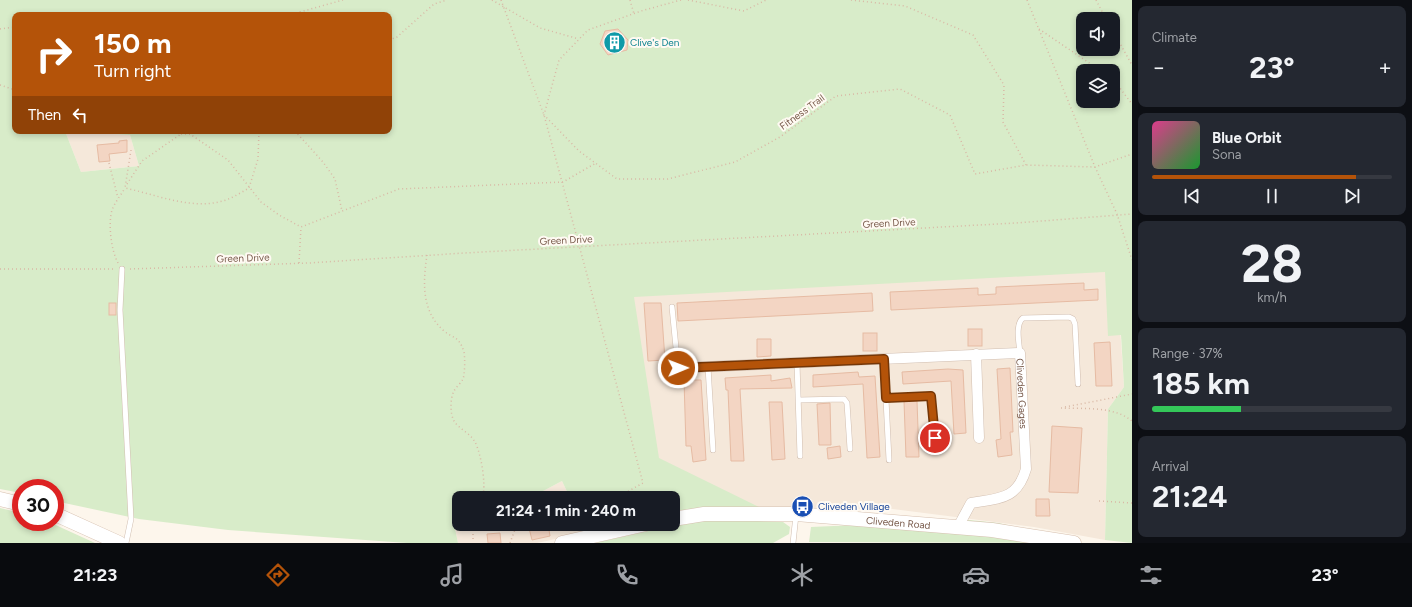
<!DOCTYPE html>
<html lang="en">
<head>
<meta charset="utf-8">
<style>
  body { margin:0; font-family:Figtree,sans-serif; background:#242831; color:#f1f3f6; height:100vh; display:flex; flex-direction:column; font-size:15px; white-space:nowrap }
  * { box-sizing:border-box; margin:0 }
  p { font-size:13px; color:#9ea1a6 }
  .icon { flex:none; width:22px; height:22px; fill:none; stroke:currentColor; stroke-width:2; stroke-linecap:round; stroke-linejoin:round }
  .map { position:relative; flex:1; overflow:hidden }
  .sheet { display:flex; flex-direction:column; gap:6px; padding:6px; background:#0d0f14; width:280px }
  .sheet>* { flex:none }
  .banner { position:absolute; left:12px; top:12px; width:380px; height:122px; border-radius:8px; box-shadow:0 2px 6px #0003; background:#b45309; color:#fff; overflow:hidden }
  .tools { position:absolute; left:1076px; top:12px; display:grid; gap:8px }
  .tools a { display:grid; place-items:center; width:44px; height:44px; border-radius:8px; background:#171b24; box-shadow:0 2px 6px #0003; font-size:20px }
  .speed { position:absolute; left:12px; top:479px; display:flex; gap:8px; font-size:20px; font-weight:700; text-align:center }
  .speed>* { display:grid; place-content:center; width:52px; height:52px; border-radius:50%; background:#171b24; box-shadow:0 2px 6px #0003; line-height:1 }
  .speed .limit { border:6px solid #d22; background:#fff; color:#111 }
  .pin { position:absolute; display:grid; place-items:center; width:34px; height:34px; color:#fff; margin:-17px; border:2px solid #fff; border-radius:50%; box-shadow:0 1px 4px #0007 }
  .me { position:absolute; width:44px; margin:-22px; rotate:89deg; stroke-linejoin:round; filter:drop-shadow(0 0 3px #0008) }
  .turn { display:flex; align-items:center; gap:14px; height:84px; padding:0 16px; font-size:18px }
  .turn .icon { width:52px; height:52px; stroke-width:2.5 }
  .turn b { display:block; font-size:28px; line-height:34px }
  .then { display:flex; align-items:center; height:38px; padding:0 16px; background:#0003; gap:8px; font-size:15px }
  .big { font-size:30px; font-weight:700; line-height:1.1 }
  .sheet .tile { flex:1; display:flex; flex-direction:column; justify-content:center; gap:6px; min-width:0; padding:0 14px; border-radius:8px; background:#242831 }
  .sheet .dial { align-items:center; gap:0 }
  .dial b { font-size:52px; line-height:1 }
  .song { display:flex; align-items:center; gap:12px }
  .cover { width:48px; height:48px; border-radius:6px; background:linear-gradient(135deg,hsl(330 70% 55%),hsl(130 70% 35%)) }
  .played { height:4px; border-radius:2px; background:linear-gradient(90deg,#b45309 85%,#363941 85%) }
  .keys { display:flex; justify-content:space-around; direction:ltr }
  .heat { display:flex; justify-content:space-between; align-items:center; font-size:22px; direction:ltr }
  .charge { height:6px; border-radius:3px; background:linear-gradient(90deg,#34c759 37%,#363941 0) }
  .trip { position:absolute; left:452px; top:491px; width:228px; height:40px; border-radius:8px; background:#171b24; box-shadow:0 2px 6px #0003; font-weight:700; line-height:40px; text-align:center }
  .tabs { display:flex; height:64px; justify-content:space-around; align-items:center; background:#090b0e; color:#9ea1a6 }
  .tabs .icon { width:28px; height:28px }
  .tabs .on { color:#b45309 }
  .tabs b { font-size:18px; color:#f1f3f6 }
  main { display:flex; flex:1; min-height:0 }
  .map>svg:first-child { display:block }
  .residential { fill:#f5e8da }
  .green { fill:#d8ecc9; fill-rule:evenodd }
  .building { fill:#f3d5c3; stroke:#e6bba3 }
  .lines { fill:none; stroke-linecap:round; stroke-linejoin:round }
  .lane-casing { stroke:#d1beb0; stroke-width:6 }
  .street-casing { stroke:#d1beb0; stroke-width:11 }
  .secondary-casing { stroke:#d6c0b0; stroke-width:15 }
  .path { stroke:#d9b8a5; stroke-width:1.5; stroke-dasharray:1 3; stroke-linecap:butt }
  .lane { stroke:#fff; stroke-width:5 }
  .street { stroke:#fff; stroke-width:10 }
  .secondary { stroke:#fff; stroke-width:14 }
  .route-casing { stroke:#753606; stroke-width:10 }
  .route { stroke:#b45309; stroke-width:7 }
  .labels { text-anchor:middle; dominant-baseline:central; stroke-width:4; stroke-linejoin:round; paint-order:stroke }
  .culture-label { font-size:10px; fill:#0d838f; stroke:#fffaf3; text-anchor:start }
  .street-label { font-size:10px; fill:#7a5c4d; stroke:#fffaf3 }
  .transit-label { font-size:10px; fill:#164399; stroke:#fffaf3; text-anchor:start }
</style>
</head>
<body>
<main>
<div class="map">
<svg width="1132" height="543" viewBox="0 0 1132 543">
  <rect width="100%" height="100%" fill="#fdf6ec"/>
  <g class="residential">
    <path d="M65,131l65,4 9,31 -58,6z"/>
    <path d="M1115,251l9,136 -16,22 -3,131 -71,-13 -149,-19 -212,7v-17h-19l-57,-219z"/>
    <path d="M562,481l8,17h-40z"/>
    <path d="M452,514h7v10h121l4,9 -47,10h-79z"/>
  </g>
  <g class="green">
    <path d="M0,0h1132v543l-27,-3 3,-131 16,-22 -3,-52 -13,1 -3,-64 -471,25 25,161 100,49 -60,1 -26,5v-15h-103l-8,-17 -32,17h-71v16h-7l6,29h-51l-179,-13 -89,-11 -84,-18v-13h-34v5l-21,-4zM15,15h374v116h-321l62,4 9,31 -58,6 -16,-41h-50zM1083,19h30v30h-30zM1083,71h30v30h-30z"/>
    <path d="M0,508l21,5v9h28l46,21h-95z"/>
    <path d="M701,519l82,3 7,5 -1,7 -16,9h-178z"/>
    <path d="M970,520l29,3 80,20 -270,-1 2,-15z"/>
  </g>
  <g class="building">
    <path d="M618,29l10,11 -1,10 -19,5 -8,-11 5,-13z"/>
    <path d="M127,140v12l-18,2 1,7 -11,1 -2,-17 22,-2v-2z"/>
    <path d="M1084,283v7l14,-1v11l-207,10 -1,-18 88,-4v7l18,-1v-7z"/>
    <path d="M872,293l1,18 -195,10 -1,-18z"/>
    <rect x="109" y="303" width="7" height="12"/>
    <path d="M644,303h17l4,57 -17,1z"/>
    <rect x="968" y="329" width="14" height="17"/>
    <rect x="863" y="333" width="14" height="18"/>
    <path d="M757,339h14v17l-14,1z"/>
    <path d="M1110,342l2,44h-16l-2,-43z"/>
    <path d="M1010,368l3,64h-3l2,23 -14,2 -2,-17 5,-1 -4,-70z"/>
    <path d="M948,369l15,1 3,63 -12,1 -3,-53 -48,3 -1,-12z"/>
    <path d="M858,372l1,5 16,-1 5,81 -13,1 -4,-74 -50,3v-12z"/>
    <path d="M771,375v6l19,-3 2,10 -52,1 4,72h-13l-3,-71h-2l-1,-12z"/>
    <path d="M684,380h17l5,80 -13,2 -2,-16h-5z"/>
    <path d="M904,401h13l2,56h-13z"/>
    <path d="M769,402h13l3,57 -13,1z"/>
    <path d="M830,403l1,42h-12l-2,-41z"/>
    <path d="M1052,426l30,2 -4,65 -29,-1z"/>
    <path d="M840,446l1,11 -13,2 -1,-11z"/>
    <path d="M1036,499h13l1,17h-14z"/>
    <path d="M528,524h20l2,12 -18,4z"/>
    <path d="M500,533l1,10h-13l-1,-9z"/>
  </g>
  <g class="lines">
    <defs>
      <g id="lane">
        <path d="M122,269l-2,41 11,209 -5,24"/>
        <path d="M672,307l6,61"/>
        <path d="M1020,353c-1,-10 -5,-29 3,-35l46,-1 4,2 2,5 3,60"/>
        <path d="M884,359l5,101"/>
        <path d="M797,363l3,93"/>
        <path d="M708,367l5,83"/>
        <path d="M886,398l45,-2 4,42"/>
        <path d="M799,400l45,-1 3,4 3,46"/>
        <path d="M793,543l3,-28"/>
      </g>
      <g id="street">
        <path d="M976,354l3,84"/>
        <path id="s1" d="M678,368l342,-15 6,116c-9,31 -27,29 -55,34l-13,24"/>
      </g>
      <g id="secondary">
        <path d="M0,499l21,5"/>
        <path d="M55,514l64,29"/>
        <path id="s2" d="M673,519l31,-5h92l196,16 82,13"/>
        <path d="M562,543l84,-19"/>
      </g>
    </defs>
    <use href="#lane" class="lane-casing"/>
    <use href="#street" class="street-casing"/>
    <use href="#secondary" class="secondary-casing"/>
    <g class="path">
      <path d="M492,0l48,28 39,11"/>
      <path d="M501,0l43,115 99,368 -27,15"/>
      <path d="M630,0l4,14"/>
      <path d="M681,0l-40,11 -53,19 -29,30 -15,55 35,36 38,28h51l67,-17 45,-25 56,-41 64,-7 50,26 25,59 51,-9 69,2 37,-13"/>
      <path d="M688,0l56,11 22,-11"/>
      <path d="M851,0l54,6 68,29 31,50 -1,37 23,43"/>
      <path d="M1027,0l68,167 22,47 15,46"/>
      <path d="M1096,0l10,19"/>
      <path d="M297,15l3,-3 43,-12"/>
      <path d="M0,29l15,-2"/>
      <path d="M1039,29l62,42"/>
      <path d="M1113,31l19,34"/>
      <path d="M389,40l8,-3 37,-33 13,-4"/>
      <path d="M1113,79l19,25"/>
      <path d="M0,85l15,5"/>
      <path d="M295,131l28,31 12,17 7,32"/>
      <path d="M181,134h9l38,26 33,42 18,13 22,12 98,-38 164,-7 33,-19"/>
      <path d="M131,150l-6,38c33,7 68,23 101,12 8,-3 16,-8 23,-12l9,-29 1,-28"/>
      <path d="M109,163l9,35"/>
      <path d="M127,184l15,-23 39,-27 -1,-3"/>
      <path d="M427,255c-4,27 -6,56 17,76 10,8 15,5 20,21 1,5 1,22 -1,27 -2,4 -7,8 -9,12 -4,7 -4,23 0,30 5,8 16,12 21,21 6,11 12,45 7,56"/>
      <path d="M118,263c-7,-13 -10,-39 -6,-53 3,-8 9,-15 13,-22"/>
      <path d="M299,263l2,-36"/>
      <path d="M0,269h116"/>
      <path d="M130,269l179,-6 155,-10 552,-30 116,-9"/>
      <path d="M1065,407l67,-13"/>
      <path d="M1061,408c23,1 53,-2 71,13"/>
      <path d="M1099,501l33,2"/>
      <path d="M473,539v-15"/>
      <path d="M510,543l7,-19"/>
    </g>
    <use href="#lane" class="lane"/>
    <use href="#street" class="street"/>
    <use href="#secondary" class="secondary"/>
  </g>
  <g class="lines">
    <defs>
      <path id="route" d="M678,368l206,-9 2,39 45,-2 4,42"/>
    </defs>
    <use href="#route" class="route-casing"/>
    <use href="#route" class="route"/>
  </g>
  <defs>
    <symbol id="building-disc" viewBox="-11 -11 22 22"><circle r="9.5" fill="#0f9aa8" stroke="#fffaf3"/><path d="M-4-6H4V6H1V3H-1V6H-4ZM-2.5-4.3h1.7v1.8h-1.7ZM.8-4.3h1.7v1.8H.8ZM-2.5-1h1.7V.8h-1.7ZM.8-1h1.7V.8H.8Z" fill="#fff"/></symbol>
    <symbol id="bus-disc" viewBox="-11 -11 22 22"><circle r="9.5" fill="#1a4fb4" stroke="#fffaf3"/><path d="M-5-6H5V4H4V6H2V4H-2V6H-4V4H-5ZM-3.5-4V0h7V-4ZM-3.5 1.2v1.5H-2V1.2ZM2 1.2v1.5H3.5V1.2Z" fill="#fff"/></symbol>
  </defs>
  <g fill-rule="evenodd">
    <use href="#building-disc" x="602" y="30" width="25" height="25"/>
    <use href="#bus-disc" x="790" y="494" width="25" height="25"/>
  </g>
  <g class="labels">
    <g class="culture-label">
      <text x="630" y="42">Clive's Den</text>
    </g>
    <g class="street-label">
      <text transform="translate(802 112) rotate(-36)">Fitness Trail</text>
      <text transform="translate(889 223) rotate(-3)">Green Drive</text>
      <text transform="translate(566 240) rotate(-3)">Green Drive</text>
      <text transform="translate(243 258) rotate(-2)">Green Drive</text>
      <text stroke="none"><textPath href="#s1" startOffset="383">Cliveden Gages</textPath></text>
      <text stroke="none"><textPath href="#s2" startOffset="226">Cliveden Road</textPath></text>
    </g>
    <g class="transit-label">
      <text x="818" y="506">Cliveden Village</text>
    </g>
  </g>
</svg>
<div class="tools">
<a><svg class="icon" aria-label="sound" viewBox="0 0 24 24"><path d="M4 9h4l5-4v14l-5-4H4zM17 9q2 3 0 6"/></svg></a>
<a><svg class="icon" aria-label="layers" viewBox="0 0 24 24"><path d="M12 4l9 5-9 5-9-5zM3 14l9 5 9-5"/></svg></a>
</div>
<div class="speed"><div class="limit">30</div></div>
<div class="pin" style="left:935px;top:438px;background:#d93025"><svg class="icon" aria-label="arrive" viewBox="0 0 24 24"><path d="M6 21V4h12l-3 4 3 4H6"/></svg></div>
<svg class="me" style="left:678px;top:368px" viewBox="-20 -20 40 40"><circle r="17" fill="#b45309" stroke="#fff" stroke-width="3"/><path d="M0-11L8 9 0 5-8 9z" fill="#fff"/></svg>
<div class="trip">21:24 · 1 min · 240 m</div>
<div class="banner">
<div class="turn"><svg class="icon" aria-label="right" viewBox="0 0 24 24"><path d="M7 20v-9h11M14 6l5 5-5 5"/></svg><div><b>150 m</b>Turn right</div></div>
<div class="then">Then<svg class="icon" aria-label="left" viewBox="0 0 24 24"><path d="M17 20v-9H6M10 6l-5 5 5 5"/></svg></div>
</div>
</div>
<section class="sheet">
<div class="tile"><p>Climate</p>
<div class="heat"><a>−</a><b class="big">23°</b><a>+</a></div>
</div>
<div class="tile">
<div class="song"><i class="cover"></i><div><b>Blue Orbit</b><p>Sona</p></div></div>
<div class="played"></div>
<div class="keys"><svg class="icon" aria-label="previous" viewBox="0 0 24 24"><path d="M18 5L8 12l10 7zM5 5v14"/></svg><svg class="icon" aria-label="pause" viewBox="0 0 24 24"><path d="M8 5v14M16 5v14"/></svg><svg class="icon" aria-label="next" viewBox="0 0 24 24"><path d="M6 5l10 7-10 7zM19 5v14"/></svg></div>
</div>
<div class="tile dial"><b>28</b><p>km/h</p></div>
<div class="tile"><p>Range · 37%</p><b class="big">185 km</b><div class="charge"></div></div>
<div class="tile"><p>Arrival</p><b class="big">21:24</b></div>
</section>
</main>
<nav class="tabs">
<b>21:23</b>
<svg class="icon on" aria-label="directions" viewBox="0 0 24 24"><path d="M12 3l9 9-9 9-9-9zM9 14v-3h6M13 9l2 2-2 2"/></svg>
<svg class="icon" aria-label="music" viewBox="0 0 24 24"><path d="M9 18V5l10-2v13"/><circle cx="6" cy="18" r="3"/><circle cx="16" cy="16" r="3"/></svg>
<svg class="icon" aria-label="phone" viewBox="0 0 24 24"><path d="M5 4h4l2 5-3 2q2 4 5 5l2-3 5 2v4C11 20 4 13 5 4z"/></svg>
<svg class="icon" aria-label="climate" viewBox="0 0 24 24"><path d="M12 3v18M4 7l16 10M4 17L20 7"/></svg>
<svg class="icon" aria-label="car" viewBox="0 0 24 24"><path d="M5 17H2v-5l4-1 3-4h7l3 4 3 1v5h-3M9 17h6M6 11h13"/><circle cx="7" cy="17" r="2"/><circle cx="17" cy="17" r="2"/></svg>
<svg class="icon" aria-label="filters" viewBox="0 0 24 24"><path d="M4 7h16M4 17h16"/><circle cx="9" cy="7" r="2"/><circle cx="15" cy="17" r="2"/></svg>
<b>23°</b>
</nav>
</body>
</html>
